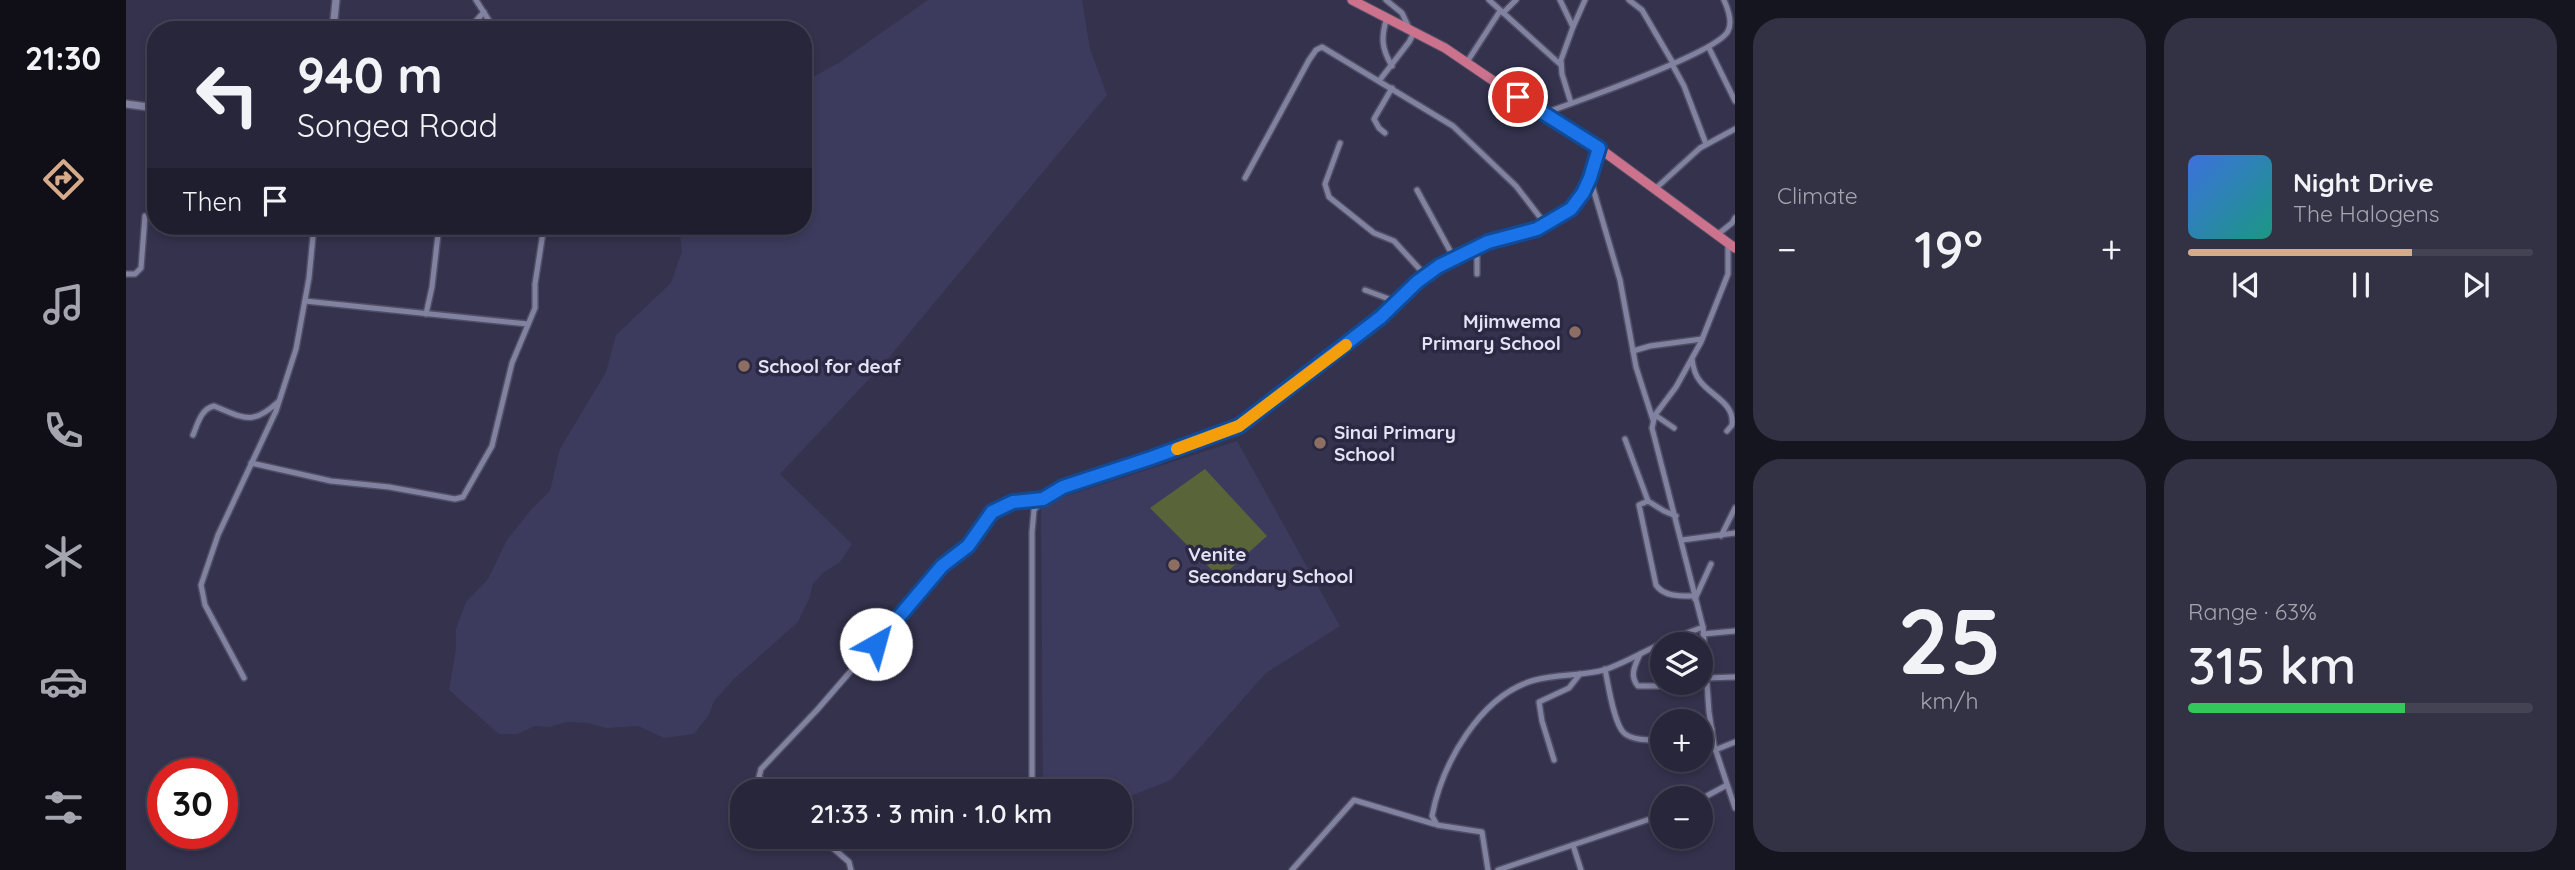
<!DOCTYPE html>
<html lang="en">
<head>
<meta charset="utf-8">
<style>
  body { margin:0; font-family:Quicksand,sans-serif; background:#333245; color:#f1f3f6; height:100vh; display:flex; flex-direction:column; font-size:26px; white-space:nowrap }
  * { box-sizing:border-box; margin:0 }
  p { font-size:23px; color:#a4a5af }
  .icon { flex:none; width:38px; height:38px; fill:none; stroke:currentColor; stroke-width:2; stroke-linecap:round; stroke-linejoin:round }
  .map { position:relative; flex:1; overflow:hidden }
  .side { display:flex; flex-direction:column; gap:18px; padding:18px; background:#151520; width:840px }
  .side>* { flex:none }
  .hud { position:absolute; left:21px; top:21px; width:665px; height:214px; border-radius:28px; box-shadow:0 4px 10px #0003,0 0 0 2px #434354; background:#27263a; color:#f1f3f6; overflow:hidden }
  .controls { position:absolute; left:1524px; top:632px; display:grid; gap:14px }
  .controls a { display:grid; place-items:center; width:63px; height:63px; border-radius:50%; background:#27263a; box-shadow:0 4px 10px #0003,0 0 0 2px #434354; font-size:35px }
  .speed { position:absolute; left:21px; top:758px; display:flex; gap:14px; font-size:35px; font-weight:700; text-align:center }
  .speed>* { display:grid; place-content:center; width:91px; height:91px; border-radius:50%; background:#27263a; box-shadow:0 4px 10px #0003,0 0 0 2px #434354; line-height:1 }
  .speed .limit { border:10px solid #d22; background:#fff; color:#111 }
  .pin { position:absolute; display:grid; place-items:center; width:60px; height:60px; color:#fff; margin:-30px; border:4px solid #fff; border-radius:50%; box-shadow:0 2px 7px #0007 }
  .me { position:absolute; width:77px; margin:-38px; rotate:38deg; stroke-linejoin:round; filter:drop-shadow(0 0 5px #0008) }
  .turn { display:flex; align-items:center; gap:24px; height:147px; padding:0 35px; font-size:32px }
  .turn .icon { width:91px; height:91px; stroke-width:2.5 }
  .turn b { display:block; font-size:49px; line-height:60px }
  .then { display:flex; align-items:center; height:66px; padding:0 35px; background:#0003; gap:14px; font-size:26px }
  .big { font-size:52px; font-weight:600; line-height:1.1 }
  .side .card { flex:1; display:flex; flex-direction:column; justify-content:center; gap:10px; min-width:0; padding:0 24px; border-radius:28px; background:#333245 }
  .side .dial { align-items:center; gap:0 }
  .dial b { font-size:91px; line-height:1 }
  .song { display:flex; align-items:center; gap:21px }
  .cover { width:84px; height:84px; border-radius:10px; background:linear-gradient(135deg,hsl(220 70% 55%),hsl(170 70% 35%)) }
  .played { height:7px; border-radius:4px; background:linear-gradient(90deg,#d6ab8b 65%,#434354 65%) }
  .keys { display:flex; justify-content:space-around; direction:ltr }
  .heat { display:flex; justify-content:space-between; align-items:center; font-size:38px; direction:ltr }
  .charge { height:10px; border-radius:5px; background:linear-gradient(90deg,#34c759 63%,#434354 0) }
  .side .tiles { flex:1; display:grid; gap:18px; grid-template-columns:repeat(2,1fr) }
  .trip { position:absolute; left:604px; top:779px; width:402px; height:70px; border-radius:28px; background:#27263a; box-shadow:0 4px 10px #0003,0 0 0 2px #434354; font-weight:600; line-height:70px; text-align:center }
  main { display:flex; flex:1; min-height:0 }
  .menu { display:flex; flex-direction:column; width:126px; justify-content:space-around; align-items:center; background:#100f17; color:#a4a5af }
  .menu .icon { width:49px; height:49px }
  .menu .selected { color:#d6ab8b }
  .menu b { font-size:32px; color:#f1f3f6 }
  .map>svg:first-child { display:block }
  .built { fill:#3d3b5d }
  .green { fill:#596439 }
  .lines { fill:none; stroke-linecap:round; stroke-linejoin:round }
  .minor-casing { stroke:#504e65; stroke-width:8 }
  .tertiary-casing { stroke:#504e65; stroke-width:10 }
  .trunk-casing { stroke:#504e65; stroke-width:11 }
  .minor { stroke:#8181a0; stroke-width:5 }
  .tertiary { stroke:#8181a0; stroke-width:7 }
  .trunk { stroke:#cc728c; stroke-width:9 }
  .route-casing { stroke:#114b97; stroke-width:18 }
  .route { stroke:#1a73e8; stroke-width:12 }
  .slow { stroke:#f59e0b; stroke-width:12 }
  .education-dot { fill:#8d6e63; stroke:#2a2842; stroke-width:2.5 }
  .labels { text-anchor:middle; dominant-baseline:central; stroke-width:7; stroke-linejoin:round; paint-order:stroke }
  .poi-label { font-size:19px; font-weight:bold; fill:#e3e3f5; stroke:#2a2842; text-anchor:start }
</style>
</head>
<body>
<main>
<nav class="menu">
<b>21:30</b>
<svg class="icon selected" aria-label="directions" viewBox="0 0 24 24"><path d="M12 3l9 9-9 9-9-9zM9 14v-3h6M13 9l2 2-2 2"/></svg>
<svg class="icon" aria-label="music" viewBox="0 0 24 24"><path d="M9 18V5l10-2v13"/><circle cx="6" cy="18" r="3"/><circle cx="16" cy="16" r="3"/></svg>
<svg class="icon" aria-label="phone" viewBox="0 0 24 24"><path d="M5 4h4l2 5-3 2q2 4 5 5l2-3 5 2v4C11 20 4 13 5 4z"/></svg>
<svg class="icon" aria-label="climate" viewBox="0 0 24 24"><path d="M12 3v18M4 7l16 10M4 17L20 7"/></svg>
<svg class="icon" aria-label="car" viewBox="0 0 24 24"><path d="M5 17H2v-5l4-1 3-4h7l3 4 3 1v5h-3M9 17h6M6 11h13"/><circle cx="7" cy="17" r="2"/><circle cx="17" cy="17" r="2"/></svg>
<svg class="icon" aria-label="filters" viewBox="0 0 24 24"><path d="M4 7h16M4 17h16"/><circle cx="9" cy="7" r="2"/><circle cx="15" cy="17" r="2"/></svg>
</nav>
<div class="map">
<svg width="1609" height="870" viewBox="0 0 1609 870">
  <rect width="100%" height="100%" fill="#34324d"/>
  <g class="built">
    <path d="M802,0h154l8,49 17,46 -221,266 -106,113 72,70 -12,18 -17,11 -10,11 -4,15 -11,23 -64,57 -20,22 -5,14 -15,19 -30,4 -26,-12 -32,2 -18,-5 -21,-1 -18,5 -14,-1 -18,8h-18l-50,-44 7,-41v-20l10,-27 22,-23 19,-39 23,-29 20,-20 10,-42 46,-77 10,-37 55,-52 11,-32 -3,-25h124v-143l37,-21z"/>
    <path d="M1111,441l103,185 -74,47 -95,107 -51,20v-9h-77l-2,-287z"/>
  </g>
  <path class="green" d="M1079,469l62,67 -47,42 -70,-70z"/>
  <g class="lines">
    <defs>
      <g id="minor">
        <path d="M350,0l19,30"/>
        <path d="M1260,0l16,13 7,15"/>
        <path d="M1363,0l72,65"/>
        <path d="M1434,0l13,27 -12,33 1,14 9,29"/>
        <path d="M1503,0l13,10 31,53"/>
        <path d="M1377,13l13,-13"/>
        <path d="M1261,17c-6,20 -6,31 5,49"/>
        <path d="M1447,27l12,-27"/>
        <path d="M342,30l16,-18"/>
        <path d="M1583,48l26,53"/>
        <path d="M1341,62l33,-51"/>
        <path d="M1546,64l12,22 22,58"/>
        <path d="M1253,81l30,-39 6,-11"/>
        <path d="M1416,114c30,-11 176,-61 186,-83 5,-9 0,-22 -4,-31"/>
        <path d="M1259,133l-6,-5 -5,-9 18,-31"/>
        <path d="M1214,143l-15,41 4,13 45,36 20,8 32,35"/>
        <path d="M1119,178l64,-118 7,-10 6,-3 131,79 63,60 30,39"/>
        <path d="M1464,178l30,102 16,87 17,53"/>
        <path d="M1291,190l37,68"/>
        <path d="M1528,190l46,-42 35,-19"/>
        <path d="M1591,235l15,-12 3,-5"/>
        <path d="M1602,244v30l-27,68 -25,45 -21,28 -3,13 51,199 6,85 5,33 21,63"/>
        <path d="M1351,246v28"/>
        <path d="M0,274h9l6,-6 4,-52"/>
        <path d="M1239,290l32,12"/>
        <path d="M179,301l223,23"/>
        <path d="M300,314l6,-27 7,-61"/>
        <path d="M1507,351l17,-5 52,-7"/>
        <path d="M1566,359c1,8 3,16 8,22 11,15 35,22 32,44l-5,6"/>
        <path d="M1529,415l19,13"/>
        <path d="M67,435c5,-12 8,-26 21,-29 30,12 38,20 64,-4"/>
        <path d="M1499,439l23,62 16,10 12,5"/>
        <path d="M125,463l80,18 58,6 66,12 8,-2 29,-51 20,-83 23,-55v-24l9,-58"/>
        <path d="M1522,501l-9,4 17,80c8,12 25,11 38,11"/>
        <path d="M1595,536l14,-28"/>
        <path d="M1556,540l53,-7"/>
        <path d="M1569,599l16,-35"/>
        <path d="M1577,634l32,-3"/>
        <path d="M1514,654c-5,11 -11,22 -2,32h23l14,-4"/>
        <path d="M1479,669c3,15 9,55 19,64 9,8 27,7 38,7"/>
        <path d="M118,678l-39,-73 -4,-20 17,-50 58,-124 20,-62 13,-71 5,-52"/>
        <path d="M1580,678l29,-1"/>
        <path d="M1575,732l11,-3"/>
        <path d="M1589,750l20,-8"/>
        <path d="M1428,760l-12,-39 -3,-19 30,-14 11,-14"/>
        <path d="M646,791l-13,-14 2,-8 56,-59 125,-144 26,-20 24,-34 21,-10 30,-3"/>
        <path d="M906,791v-259l2,-22 9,-11 20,-12 88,-28 88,-33 142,-109 36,-35 22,-16 48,-24 50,-13 17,-8 17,-12 12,-16 7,-15 9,-30"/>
        <path d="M1575,799l26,-14"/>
        <path d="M693,836l30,26 2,8"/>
        <path d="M1447,845l8,25"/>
        <path d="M1166,870l62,-70 80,24"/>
        <path d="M1362,870l-6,-38 -45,-7 -5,-9c10,-52 48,-121 103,-136 23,-6 46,-4 69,-10 15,-5 30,-13 44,-20 18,-9 36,-16 55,-23"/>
        <path d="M1372,870l164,-55"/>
      </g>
      <g id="tertiary">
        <path d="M207,30l3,-30"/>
        <path d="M0,104l30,4"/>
      </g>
      <path id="trunk" d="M1226,0l93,48 103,70 51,30 136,100"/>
    </defs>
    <use href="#minor" class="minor-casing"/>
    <use href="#tertiary" class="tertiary-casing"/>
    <use href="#trunk" class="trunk-casing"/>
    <use href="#minor" class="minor"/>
    <use href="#tertiary" class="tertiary"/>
    <use href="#trunk" class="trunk"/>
  </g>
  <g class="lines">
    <defs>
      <path id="route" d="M750,644l66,-78 26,-20 24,-34 21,-10 30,-3 20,-12 88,-29 88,-32 142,-109 36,-35 22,-16 49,-24 49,-13 34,-20 12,-16 7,-15 9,-30 -81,-51"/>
    </defs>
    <use href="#route" class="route-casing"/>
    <use href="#route" class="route"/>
    <path class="slow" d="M1051,449l62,-23 107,-81"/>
  </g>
  <g class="education-dot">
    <circle cx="1449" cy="332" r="7"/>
    <circle cx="618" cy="366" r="7"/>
    <circle cx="1194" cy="443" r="7"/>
    <circle cx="1048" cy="565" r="7"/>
  </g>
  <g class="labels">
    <g class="poi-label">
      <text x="1435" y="321" text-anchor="end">Mjimwema<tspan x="1435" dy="22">Primary School</tspan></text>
      <text x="632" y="366">School for deaf</text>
      <text x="1208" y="432">Sinai Primary<tspan x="1208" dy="22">School</tspan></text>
      <text x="1062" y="554">Venite<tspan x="1062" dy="22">Secondary School</tspan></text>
    </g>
  </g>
</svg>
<div class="controls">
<a><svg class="icon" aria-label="layers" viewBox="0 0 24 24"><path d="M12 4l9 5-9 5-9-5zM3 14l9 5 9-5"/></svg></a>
<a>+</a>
<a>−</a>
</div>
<div class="speed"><div class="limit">30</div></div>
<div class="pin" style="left:1392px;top:97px;background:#d93025"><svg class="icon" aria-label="arrive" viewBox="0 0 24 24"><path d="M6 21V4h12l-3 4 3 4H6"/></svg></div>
<svg class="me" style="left:750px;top:644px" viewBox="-20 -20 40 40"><circle r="19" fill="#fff"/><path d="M0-13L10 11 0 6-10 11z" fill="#1a73e8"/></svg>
<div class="trip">21:33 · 3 min · 1.0 km</div>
<div class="hud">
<div class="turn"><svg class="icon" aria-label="left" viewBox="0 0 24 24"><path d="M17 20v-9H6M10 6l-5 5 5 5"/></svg><div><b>940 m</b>Songea Road</div></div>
<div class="then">Then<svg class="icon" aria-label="arrive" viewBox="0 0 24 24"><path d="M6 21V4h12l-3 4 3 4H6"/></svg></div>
</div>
</div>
<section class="side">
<div class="tiles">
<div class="card"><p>Climate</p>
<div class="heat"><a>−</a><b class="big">19°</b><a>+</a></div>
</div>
<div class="card">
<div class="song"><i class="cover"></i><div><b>Night Drive</b><p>The Halogens</p></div></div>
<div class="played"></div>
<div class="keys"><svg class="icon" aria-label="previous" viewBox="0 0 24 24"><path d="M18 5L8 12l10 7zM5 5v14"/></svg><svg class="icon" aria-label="pause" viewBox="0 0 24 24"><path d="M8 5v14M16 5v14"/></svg><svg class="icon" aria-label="next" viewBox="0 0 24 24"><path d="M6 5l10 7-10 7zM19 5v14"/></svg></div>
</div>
<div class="card dial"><b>25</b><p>km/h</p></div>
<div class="card"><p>Range · 63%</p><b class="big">315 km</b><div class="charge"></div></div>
</div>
</section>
</main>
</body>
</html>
